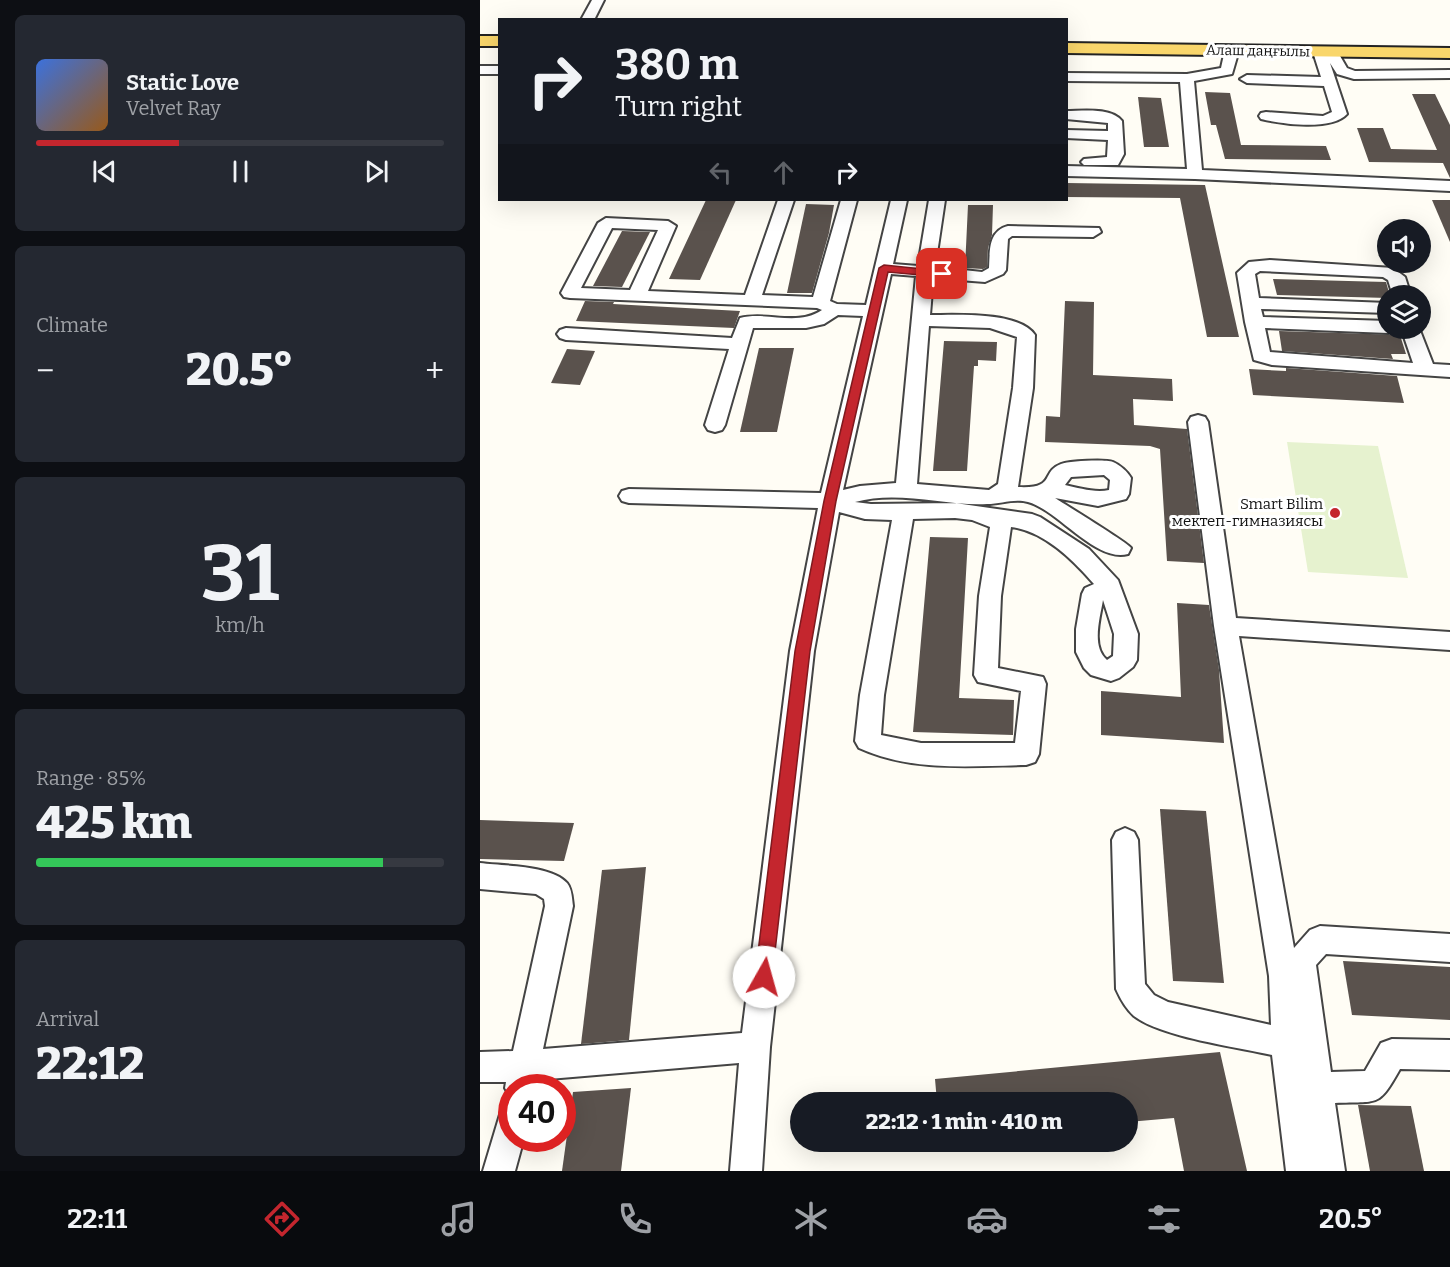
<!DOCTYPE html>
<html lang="en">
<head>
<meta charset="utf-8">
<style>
  body { margin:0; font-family:Bitter,serif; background:#242831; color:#f1f3f6; height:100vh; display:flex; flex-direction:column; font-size:22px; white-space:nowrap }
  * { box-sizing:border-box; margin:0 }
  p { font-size:20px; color:#9ea1a6 }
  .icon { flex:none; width:33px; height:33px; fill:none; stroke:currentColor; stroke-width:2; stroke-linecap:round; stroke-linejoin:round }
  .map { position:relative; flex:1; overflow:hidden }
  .panel { display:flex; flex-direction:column; gap:15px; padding:15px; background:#0d0f14; width:480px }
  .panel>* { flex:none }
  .hud { position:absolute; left:18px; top:18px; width:570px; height:183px; border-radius:0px; box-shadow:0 6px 24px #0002; background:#171b24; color:#f1f3f6; overflow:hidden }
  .tools { position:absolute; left:897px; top:219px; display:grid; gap:12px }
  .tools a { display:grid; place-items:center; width:54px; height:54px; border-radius:50%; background:#171b24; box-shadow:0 6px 24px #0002; font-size:30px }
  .speed { position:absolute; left:18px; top:1074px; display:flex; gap:12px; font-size:30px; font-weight:700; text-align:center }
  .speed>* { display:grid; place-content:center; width:78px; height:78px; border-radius:50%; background:#171b24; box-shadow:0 6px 24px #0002; line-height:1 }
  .speed .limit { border:9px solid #d22; background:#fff; color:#111 }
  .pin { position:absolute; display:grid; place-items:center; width:51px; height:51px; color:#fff; margin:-26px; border-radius:12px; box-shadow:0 3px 9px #0006 }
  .me { position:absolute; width:66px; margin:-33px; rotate:7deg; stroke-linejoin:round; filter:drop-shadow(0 0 4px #0008) }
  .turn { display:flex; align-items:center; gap:21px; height:126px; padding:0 18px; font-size:27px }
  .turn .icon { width:78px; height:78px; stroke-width:2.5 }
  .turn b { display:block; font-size:42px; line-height:51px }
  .lanes { display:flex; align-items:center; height:57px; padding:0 18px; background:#0003; justify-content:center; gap:30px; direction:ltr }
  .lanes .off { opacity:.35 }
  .big { font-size:45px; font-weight:800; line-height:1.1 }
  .panel .tile { flex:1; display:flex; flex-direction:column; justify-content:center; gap:9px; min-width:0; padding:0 21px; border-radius:9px; background:#242831 }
  .panel .dial { align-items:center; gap:0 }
  .dial b { font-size:78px; line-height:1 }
  .song { display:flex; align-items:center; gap:18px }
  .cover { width:72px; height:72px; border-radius:9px; background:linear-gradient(135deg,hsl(220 70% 55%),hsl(30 70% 35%)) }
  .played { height:6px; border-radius:3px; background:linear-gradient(90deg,#c4262e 35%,#363941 35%) }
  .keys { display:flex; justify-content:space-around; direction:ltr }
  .heat { display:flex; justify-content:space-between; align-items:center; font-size:33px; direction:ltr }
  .charge { height:9px; border-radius:4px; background:linear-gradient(90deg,#34c759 85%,#363941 0) }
  .trip { position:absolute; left:310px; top:1092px; width:348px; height:60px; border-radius:30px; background:#171b24; box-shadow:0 6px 24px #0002; font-weight:800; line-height:60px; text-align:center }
  .tab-bar { display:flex; height:96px; justify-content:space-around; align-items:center; background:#090b0e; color:#9ea1a6 }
  .tab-bar .icon { width:42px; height:42px }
  .tab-bar .active { color:#c4262e }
  .tab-bar b { font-size:27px; color:#f1f3f6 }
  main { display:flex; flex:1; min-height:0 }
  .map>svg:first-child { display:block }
  .pitch { fill:#e6f2cf }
  .building { fill:#5a524d }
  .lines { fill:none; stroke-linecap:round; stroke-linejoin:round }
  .minor-casing { stroke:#444; stroke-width:4 }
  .major-casing { stroke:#222; stroke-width:4 }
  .minor { fill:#fff; fill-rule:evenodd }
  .major { fill:#f9d66b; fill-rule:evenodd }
  .route { fill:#c4262e; stroke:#7f191e; stroke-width:1.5 }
  .poi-dot { fill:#c4262e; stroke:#fff; stroke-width:2 }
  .labels { text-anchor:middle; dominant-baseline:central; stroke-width:6; stroke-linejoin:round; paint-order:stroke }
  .far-street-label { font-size:14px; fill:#111; stroke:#fff }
  .poi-label { font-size:15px; fill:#111; stroke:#fff; text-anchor:end }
</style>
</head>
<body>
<main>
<section class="panel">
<div class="tile">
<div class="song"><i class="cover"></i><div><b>Static Love</b><p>Velvet Ray</p></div></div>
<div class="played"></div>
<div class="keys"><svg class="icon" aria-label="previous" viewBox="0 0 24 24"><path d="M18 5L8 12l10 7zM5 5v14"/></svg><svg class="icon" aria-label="pause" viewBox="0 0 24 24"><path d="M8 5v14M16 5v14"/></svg><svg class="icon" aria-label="next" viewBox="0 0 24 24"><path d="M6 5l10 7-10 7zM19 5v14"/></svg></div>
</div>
<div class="tile"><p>Climate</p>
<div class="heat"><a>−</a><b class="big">20.5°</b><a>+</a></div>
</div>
<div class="tile dial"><b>31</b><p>km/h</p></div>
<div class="tile"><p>Range · 85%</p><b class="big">425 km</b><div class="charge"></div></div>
<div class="tile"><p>Arrival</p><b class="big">22:12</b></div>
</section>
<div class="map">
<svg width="970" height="1171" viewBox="0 0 970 1171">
  <rect width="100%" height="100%" fill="#fffdf5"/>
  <path class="pitch" d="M807,442l91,4 30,132 -100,-6z"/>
  <g class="building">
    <path d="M725,92l25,1 11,52 85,1 5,14 -106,-1 -9,-34h-5z"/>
    <path d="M932,94h23l15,31v53l-7,-15 -74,-1 -12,-34h26l8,21 46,1z"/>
    <path d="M658,97l23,1 8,49h-25z"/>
    <path d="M586,183l139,2 34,152h-32l-27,-139 -114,-1z"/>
    <path d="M226,200h30l-36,80 -31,-1z"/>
    <path d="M952,200h18v42z"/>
    <path d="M326,204l28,1 -5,28 -17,60h-25z"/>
    <path d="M488,205h25l-1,30 -4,13 -1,19 -4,2 -18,-1z"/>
    <path d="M142,231l28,1 -28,55 -29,-1z"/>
    <path d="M793,279l113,3 4,14h-2v2l-111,-3z"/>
    <path d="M105,301l29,1 -1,2 127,7 -6,17 -158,-7z"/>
    <path d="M585,301l29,1 -1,73 79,4 1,22 -40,-2 1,26 53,4 17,134 -37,-2 -7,-112 -10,-3 -105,-4 1,-26 14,1z"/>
    <path d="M799,331l121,4 6,19h-15l2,5 -111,-8z"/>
    <path d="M464,341l53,1 -1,19 -18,-1v6h-4l-7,105h-34z"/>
    <path d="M279,348h35l-17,84h-37z"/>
    <path d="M87,349l28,2 -15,34 -29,-2z"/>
    <path d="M806,368l111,8 7,27 -151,-8 -4,-26 37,2z"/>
    <path d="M450,537l38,1 -9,160 55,2 -1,35 -100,-3z"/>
    <path d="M697,603l32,2 10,65 5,73 -123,-8v-44l80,6z"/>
    <path d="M680,809l46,2 18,172 -51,-2z"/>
    <path d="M0,820l94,3 -10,38 -84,-2z"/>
    <path d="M166,867l-17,173 -48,4 21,-174z"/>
    <path d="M863,961l107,6v53l-98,-5z"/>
    <path d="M740,1052l27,119h-63l-10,-53 -46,4v-20h-191l-2,-23z"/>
    <path d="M151,1088l-10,83h-59l11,-79z"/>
    <path d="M878,1105l53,1 13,65h-54z"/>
  </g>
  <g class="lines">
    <defs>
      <g id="minor">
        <path d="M112,0h12l-10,20h-13z"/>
        <path d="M752,46l7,4 -7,24 -38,7 8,89 248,11v10l-255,-12 -129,-3v-10l121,3 -7,-87 -114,-1v-8l121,1 34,-6 4,-18z"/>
        <path d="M840,48l16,1 11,19 8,3 95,-1v8l-96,1 -17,-5 -7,-11 17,51c-15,17 -65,10 -86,5l-2,-3 2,-3 5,-1 57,4 9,-4 -8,-26 -77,-3 -7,-4 7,-4 74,2 -8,-25z"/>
        <rect x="0" y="66" width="20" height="8"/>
        <path d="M586,111c17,0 45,-4 56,10l2,33 -6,11h-34l-3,-3 3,-3 23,-2 1,-17 -42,-2v-8l42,1v-8l-42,-4z"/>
        <path d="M298,200h16l-32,95 51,2 28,-97h16l-27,101 7,3 29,1 25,-105h16l-14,64 25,2 11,-66h16l-10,67 47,5 7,-4c1,-17 -1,-37 19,-42l91,2 2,4 -8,5 -81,-1 -4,3 -2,31 -3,4 -18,8 -52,-4 -3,37c26,0 89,-4 105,20l-2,53 -15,99c39,2 22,-15 43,-23 8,-3 44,-5 52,-2 7,3 15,10 18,16l-2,16 -3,5 -28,7 -43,-8c11,7 73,45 76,50l-3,6c-32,9 -70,-44 -100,-52 -14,-4 -27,2 -41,2 -44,2 -88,-14 -132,-2l16,2 84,-1 77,11 8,3 49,32 29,31 20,54 -1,26 -4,7 -14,11 -8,3 -20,-6 -7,-7 -8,-16v-23l6,-35 3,-6 9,-4c-21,-24 -50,-53 -83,-57l-10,69 -3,72 45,9 3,7 -7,70 -4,8 -9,3c-55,1 -115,7 -167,-17l-4,-7 5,-46 32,-175 -27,-1 -26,-7 -25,139 -44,396 -8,124h-32l9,-108 -202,17 -1,8h-24v12l-7,-12 1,-6h-26v-30l33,-1 32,-145 -1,-7 -8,-5 -56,-5v-26c23,3 71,2 87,20 5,6 5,16 6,23l-30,143 199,-16 48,-382 28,-143 -189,-5 -7,-2 -3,-5 3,-5 7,-2 192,4 42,-177 -25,-1 -14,9 -18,4h-53l-28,97 -3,5 -7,2 -7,-2 -3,-5 24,-76 -163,-9 -6,-2 -3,-4 3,-4 6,-2 166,10 8,-20c27,-7 57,9 82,-8l-5,-2 -247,-10 -6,-1 -3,-4 37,-70 8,-5 62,3 8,5 -28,65 97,4zM132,228l46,2 -28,60 -49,-2zM411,274l25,2 -20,207 -36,3 -17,4zM449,326l61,2 27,9 -4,51 -15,96 -9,6 -72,-6zM624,475l6,5 -1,10c-14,3 -30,-2 -44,-5l6,-8zM475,518l17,2 18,7 -11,69 -5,79 4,7 43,9 -6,52h-94l-40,-8 3,-40 29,-176zM623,600l11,34 -1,22 -6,4c-16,-13 -7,-42 -4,-60z"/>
        <path d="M790,260l123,8 12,9 6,19h-18l-5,-16 -5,-3 -123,-6 -5,3 4,24 129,5v10l-127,-4 2,8 125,4v7h8l-8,5 -123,-5 5,24 143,11 -12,-35h18l14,36 17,1v12l-178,-12 -18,-5 -9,-38 -8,-49 12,-11z"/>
        <path d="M718,415l7,2 3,5 28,196 214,14v18l-211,-14 55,312 16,-18 10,-4 130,8v28l-124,-8 -10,11 15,107 34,-1 16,-28 11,-4 58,1v30l-50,-1c-22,39 -21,32 -65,34l10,68h-59l-14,-116c-35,-8 -111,-18 -138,-39 -8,-7 -14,-18 -18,-27l-4,-149 4,-8 9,-4 9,4 4,8 7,144 9,11 14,7 103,23 -2,-49 -55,-350 -26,-204 3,-5z"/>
        <path d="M32,1106v32h12l-9,33h-32l18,-60z"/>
      </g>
      <g id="major">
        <rect x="0" y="36" width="20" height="10"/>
        <path d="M586,43l384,5v10l-384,-5z"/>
      </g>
    </defs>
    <use href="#minor" class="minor-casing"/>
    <use href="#major" class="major-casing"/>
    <use href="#minor" class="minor"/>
    <use href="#major" class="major"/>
  </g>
  <path class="route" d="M404,265l58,6 5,3 -5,3 -54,-5 -52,229 -26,150 -38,326 -2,6 -6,3 -7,-3 -2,-6 40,-326 29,-150 55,-233z"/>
  <circle class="poi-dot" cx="855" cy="513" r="6"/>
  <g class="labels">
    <g class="far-street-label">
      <text transform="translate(778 51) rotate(1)">Алаш даңғылы</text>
    </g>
    <g class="poi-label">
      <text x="843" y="504">Smart Bilim<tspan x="843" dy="17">мектеп-гимназиясы</tspan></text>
    </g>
  </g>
</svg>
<div class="tools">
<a><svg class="icon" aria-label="sound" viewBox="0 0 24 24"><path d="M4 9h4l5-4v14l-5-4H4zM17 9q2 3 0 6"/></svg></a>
<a><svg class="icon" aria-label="layers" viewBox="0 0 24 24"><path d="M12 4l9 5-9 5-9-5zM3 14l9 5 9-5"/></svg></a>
</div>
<div class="speed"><div class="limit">40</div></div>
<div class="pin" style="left:462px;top:274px;background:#d93025"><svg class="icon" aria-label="arrive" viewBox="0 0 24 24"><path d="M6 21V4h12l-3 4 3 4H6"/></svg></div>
<svg class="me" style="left:284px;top:977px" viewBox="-20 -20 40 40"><circle r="19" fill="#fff"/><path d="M0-13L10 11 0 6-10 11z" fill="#c4262e"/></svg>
<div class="trip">22:12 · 1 min · 410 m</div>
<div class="hud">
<div class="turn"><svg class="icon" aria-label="right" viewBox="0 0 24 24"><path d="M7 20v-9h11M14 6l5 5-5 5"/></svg><div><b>380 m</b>Turn right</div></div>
<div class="lanes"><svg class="icon off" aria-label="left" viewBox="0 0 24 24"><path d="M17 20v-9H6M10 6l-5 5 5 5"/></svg><svg class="icon off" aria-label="ahead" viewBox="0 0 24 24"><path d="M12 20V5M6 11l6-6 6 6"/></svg><svg class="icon" aria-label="right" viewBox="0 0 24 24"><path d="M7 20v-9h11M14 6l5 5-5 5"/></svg></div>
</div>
</div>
</main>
<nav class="tab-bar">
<b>22:11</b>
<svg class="icon active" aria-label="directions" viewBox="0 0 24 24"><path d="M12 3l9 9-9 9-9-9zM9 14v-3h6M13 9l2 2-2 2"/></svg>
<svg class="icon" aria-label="music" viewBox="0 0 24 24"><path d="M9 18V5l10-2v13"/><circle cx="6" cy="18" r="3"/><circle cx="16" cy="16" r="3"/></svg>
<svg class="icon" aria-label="phone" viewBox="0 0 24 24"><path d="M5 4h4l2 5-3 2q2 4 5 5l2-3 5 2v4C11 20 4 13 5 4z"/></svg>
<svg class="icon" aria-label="climate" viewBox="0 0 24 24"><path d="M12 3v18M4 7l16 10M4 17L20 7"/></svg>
<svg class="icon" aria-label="car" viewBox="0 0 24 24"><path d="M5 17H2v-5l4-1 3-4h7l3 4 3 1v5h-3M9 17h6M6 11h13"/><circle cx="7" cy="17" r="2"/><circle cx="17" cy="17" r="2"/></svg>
<svg class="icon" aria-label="filters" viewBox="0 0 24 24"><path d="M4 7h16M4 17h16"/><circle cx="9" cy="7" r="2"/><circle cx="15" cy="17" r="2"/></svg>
<b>20.5°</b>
</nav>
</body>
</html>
